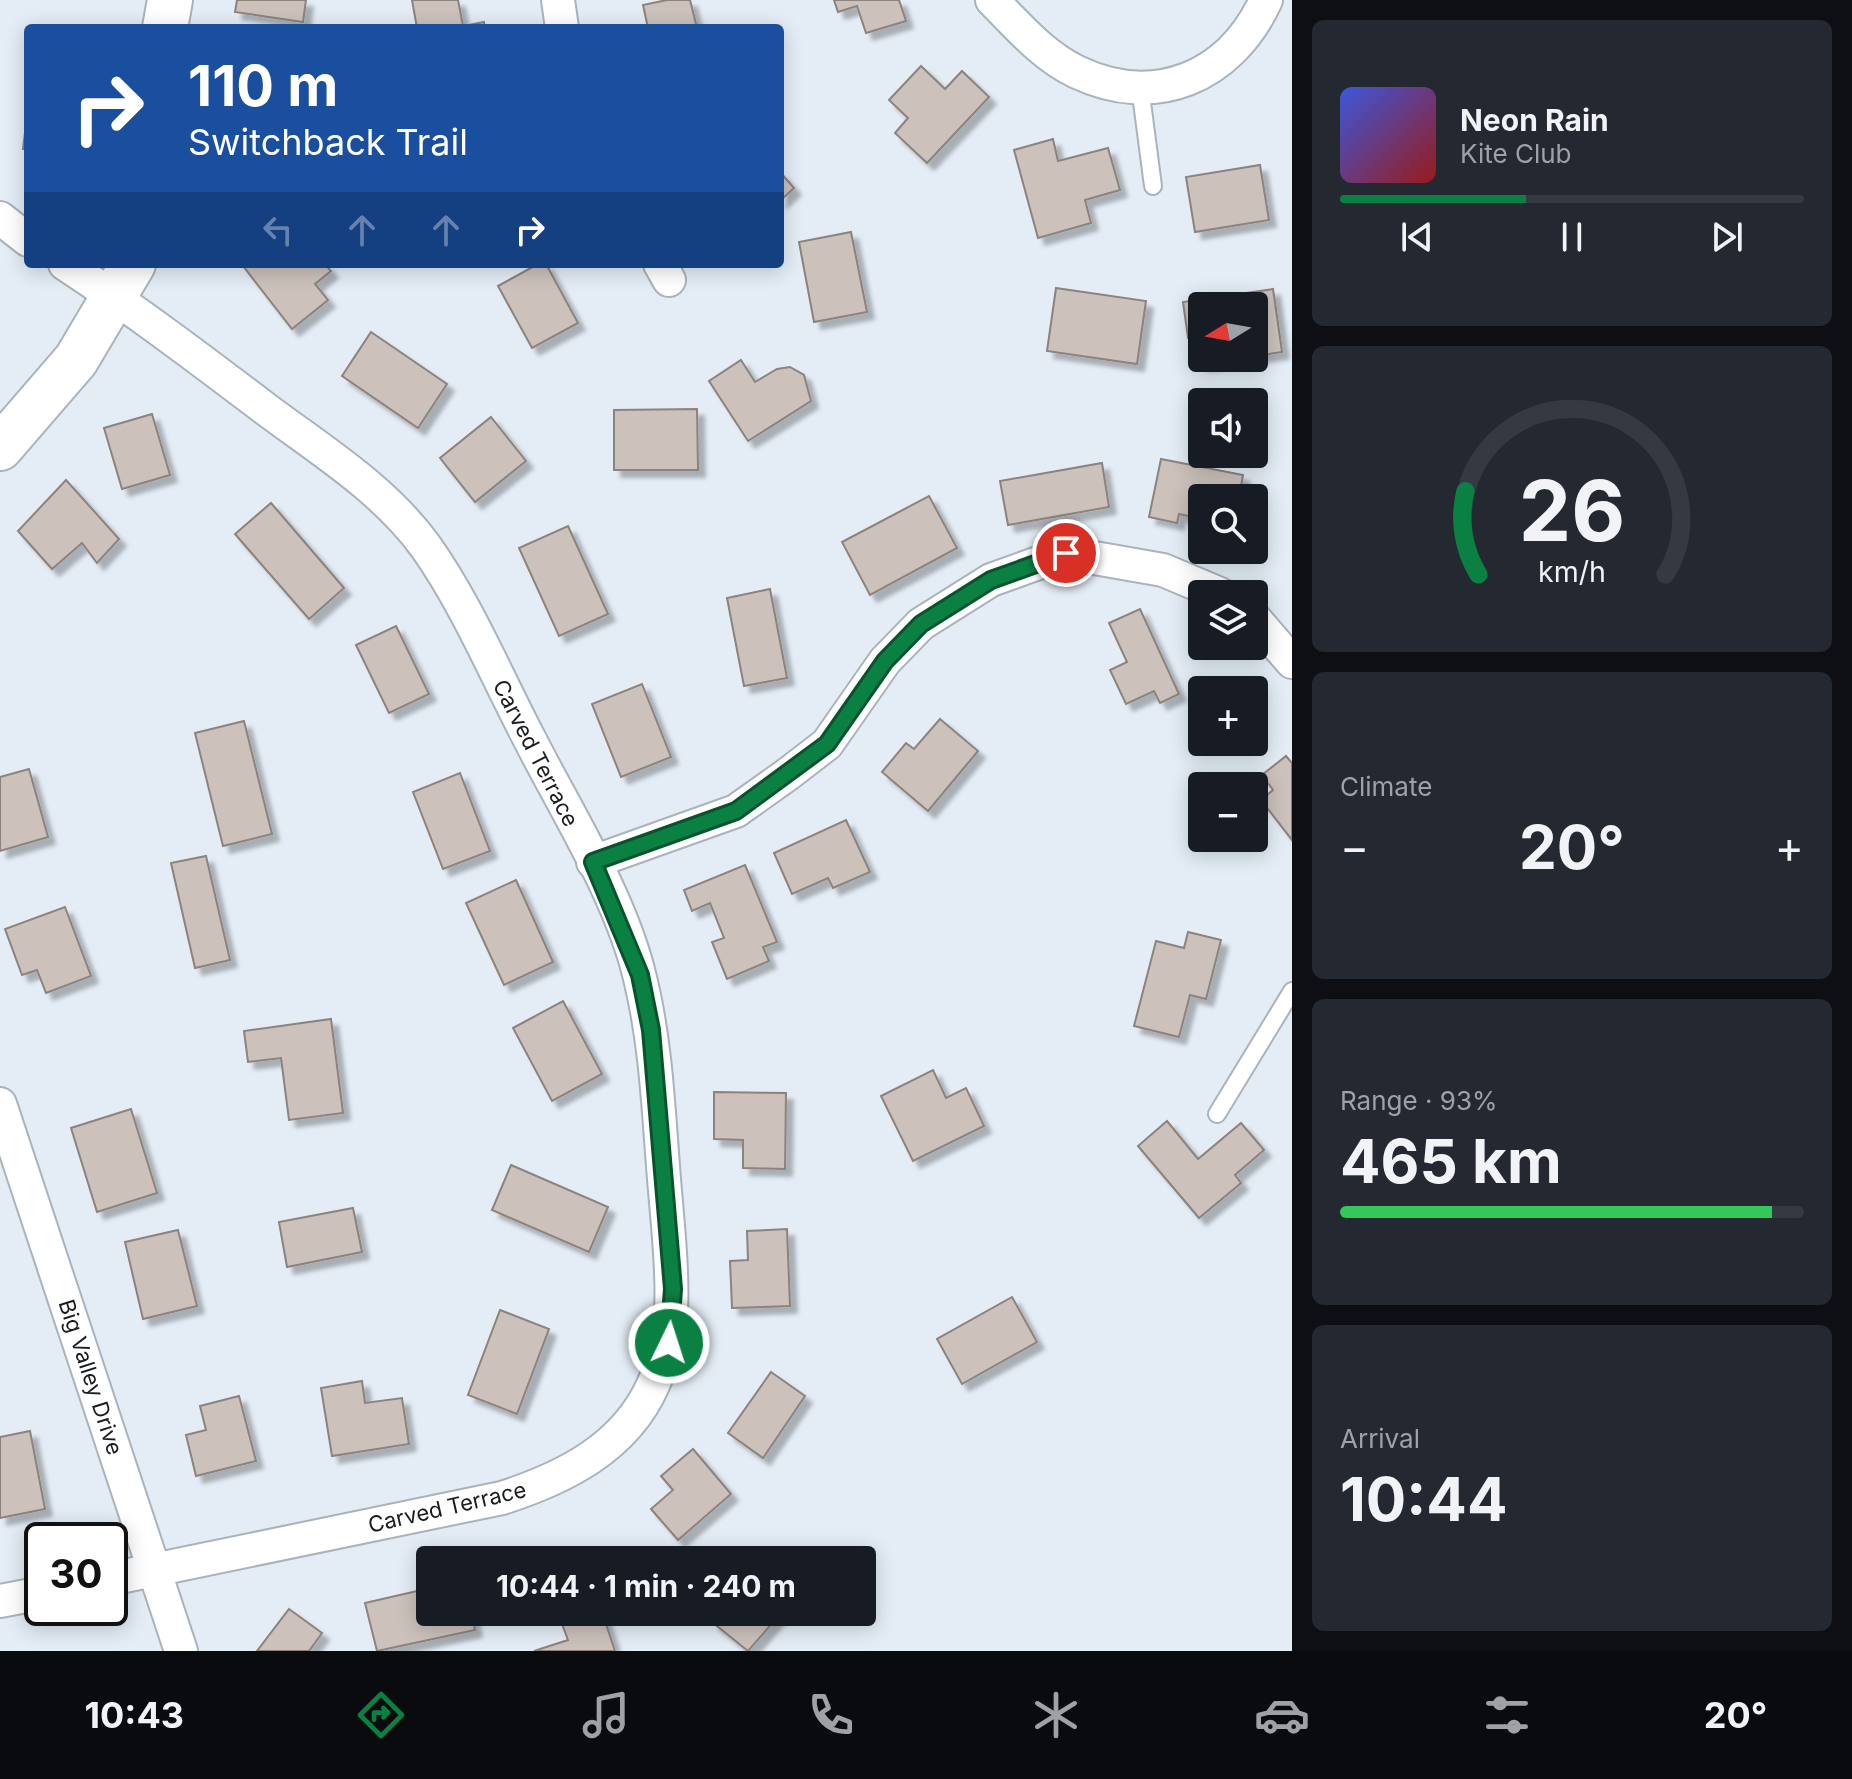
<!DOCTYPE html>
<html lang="en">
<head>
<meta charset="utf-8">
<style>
  body { margin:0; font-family:Inter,sans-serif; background:#242831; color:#f1f3f6; height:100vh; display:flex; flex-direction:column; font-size:30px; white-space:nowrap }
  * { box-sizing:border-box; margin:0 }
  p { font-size:26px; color:#9ea1a6 }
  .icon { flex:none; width:44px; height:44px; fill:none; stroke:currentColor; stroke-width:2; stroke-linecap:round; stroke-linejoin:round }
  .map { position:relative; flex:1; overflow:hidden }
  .sheet { display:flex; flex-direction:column; gap:20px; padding:20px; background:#0d0f14; width:560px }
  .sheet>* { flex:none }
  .top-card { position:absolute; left:24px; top:24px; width:760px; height:244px; border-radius:8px; box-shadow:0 4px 20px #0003; background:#1a4fa0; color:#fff; overflow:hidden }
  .needle { width:52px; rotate:259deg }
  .fabs { position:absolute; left:1188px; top:292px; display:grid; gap:16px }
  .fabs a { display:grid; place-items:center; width:80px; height:80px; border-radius:8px; background:#171b24; box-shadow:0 4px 20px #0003; font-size:40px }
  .speed { position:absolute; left:24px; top:1522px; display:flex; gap:16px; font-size:40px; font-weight:700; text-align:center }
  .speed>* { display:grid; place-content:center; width:104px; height:104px; border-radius:50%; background:#171b24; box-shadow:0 4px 20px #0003; line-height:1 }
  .speed .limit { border:4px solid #111; border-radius:12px; background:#fff; color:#111 }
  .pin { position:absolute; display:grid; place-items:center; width:68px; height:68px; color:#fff; margin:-34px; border:4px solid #fff; border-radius:50%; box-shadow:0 2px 8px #0007 }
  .me { position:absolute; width:88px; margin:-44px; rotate:4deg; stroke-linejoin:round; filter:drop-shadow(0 0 6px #0008) }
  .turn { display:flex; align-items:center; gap:28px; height:168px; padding:0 32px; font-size:36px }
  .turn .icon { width:104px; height:104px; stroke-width:2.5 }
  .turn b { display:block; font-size:56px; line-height:68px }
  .lanes { display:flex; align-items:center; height:76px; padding:0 32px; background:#0003; justify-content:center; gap:40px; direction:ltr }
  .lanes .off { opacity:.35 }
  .big { font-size:60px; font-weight:700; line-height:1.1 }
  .sheet .card { flex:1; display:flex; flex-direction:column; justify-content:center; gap:12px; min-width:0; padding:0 28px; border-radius:12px; background:#242831 }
  .sheet .dial { align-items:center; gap:0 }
  .dial svg { height:208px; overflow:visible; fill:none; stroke:#363941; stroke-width:7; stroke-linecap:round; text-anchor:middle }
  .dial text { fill:#f1f3f6; stroke:none }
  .song { display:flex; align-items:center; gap:24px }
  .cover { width:96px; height:96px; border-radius:12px; background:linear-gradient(135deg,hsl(230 70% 55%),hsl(0 70% 35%)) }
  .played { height:8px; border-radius:4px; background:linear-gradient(90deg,#0b8043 40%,#363941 40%) }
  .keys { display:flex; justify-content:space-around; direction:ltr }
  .heat { display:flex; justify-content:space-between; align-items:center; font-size:44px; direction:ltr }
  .charge { height:12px; border-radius:6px; background:linear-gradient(90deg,#34c759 93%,#363941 0) }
  .trip { position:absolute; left:416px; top:1546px; width:460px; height:80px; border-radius:8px; background:#171b24; box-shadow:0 4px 20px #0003; font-weight:700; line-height:80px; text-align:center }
  .tab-bar { display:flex; height:128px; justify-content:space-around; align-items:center; background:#090b0e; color:#9ea1a6 }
  .tab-bar .icon { width:56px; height:56px }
  .tab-bar .current { color:#0b8043 }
  .tab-bar b { font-size:36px; color:#f1f3f6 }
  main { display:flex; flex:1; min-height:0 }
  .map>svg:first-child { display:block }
  .building { fill:#ccc2bb; stroke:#8c837c; stroke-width:2; filter:url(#shadow) }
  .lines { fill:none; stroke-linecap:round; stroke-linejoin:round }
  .lane-casing { stroke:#aab3bb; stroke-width:20 }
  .street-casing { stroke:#aab3bb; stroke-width:36 }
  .secondary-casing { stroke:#aab3bb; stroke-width:48 }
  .lane { stroke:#fff; stroke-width:16 }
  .street { stroke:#fff; stroke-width:32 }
  .secondary { stroke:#fff; stroke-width:44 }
  .route-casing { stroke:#07532c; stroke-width:20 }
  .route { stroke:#0b8043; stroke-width:14 }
  .labels { text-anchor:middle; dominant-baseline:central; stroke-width:6; stroke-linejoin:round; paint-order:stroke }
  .street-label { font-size:22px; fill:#191c1f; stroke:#fff }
</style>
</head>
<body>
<main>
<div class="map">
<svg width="1292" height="1651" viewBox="0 0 1292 1651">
  <defs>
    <filter id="shadow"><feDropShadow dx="7" dy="7" stdDeviation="2" flood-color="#0004"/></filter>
  </defs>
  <rect width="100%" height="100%" fill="#e4edf6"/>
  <g class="building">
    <path d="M237,0h69l-3,22 -68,-10z"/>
    <path d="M412,0h46l5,26 21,-4 1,6h-68z"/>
    <path d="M667,0h23l7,28h-49l-5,-23z"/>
    <path d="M834,0h65l7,21 -40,12 -9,-27 -19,6z"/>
    <path d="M921,66l24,23 17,-18 27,26 -62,66 -32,-30 13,-15 -19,-18z"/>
    <path d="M28,108v41h-5z"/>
    <path d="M1053,139l5,22 50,-13 12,42 -35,10 6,23 -53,15 -24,-88z"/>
    <path d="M1260,165l9,55 -74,12 -9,-55z"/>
    <path d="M780,172l14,16 -14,13z"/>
    <path d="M851,232l16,80 -53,10 -15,-80z"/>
    <path d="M246,264h79l6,7 -16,13 13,16 -36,29 -49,-63z"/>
    <path d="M538,264h8l32,59 -46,25 -34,-62z"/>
    <path d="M1056,288l90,13 -9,63 -90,-13z"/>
    <path d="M1273,289l9,63 -28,4v-50h-52v52h40l-40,6 -4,-27 -10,1 -5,-36z"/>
    <path d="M371,332l76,52 -29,44 -76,-52z"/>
    <path d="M741,360l14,22 22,-13 13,-2 14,8 7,26 -63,40 -39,-60z"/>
    <path d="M697,409l1,61h-84v-60z"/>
    <path d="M152,414l18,61 -48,14 -18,-61z"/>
    <path d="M491,417l35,44 -51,41 -35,-44z"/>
    <path d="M1161,459l82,16 -4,23h-37v41l-9,-2 5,-19 -19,-4 -2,9 -28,-6z"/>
    <path d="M1102,463l7,44 -101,18 -8,-44z"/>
    <path d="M66,480l53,59 -22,24 -15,-20 -30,26 -34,-38z"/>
    <path d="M929,496l28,52 -87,47 -28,-53z"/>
    <path d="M271,503l73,85 -35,31 -74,-85z"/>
    <path d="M568,526l40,88 -49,22 -40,-88z"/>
    <path d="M770,589l17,89 -43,8 -17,-88z"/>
    <path d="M1140,609l39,85 -19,9 -6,-12 -28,13 -16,-34 17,-8 -18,-39z"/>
    <path d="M396,626l33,68 -40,19 -33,-68z"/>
    <path d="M642,684l29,73 -50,20 -29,-73z"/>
    <path d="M940,719l38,32 -50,60 -46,-39 24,-29 8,6z"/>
    <path d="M244,721l28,113 -49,12 -28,-113z"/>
    <path d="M1286,756l6,7v77l-31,-40 12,-10 -11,-15z"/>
    <path d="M29,769l19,68 -48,14v-74z"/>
    <path d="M460,773l30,78 -47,18 -30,-77z"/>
    <path d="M846,820l24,52 -37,16 -5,-10 -36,16 -18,-41z"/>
    <path d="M206,856l24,104 -35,8 -24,-105z"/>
    <path d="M745,865l32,77 -14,5 6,14 -42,18 -15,-37 12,-4 -14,-35 -18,8 -8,-21z"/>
    <path d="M516,880l37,82 -49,23 -38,-82z"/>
    <path d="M65,907l26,69 -45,17 -9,-23 -15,5 -17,-46z"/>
    <path d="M1188,932l33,8 -15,59 -16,-4 -11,42 -45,-11 22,-85 28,7z"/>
    <path d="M563,1001l39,73 -50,27 -39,-73z"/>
    <path d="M331,1019l12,94 -54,7 -8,-62 -33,4 -4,-31z"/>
    <path d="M933,1070l13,28 20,-10 18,38 -71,35 -32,-65z"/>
    <path d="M714,1092l72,1 -1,76 -42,-1v-28l-29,-1z"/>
    <path d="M131,1109l26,84 -60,19 -26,-84z"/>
    <path d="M1167,1121l31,38 43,-36 23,27 -29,25 6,8 -42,35 -61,-72z"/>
    <path d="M511,1165l97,42 -19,45 -97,-42z"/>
    <path d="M353,1208l9,44 -75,15 -8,-45z"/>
    <path d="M787,1229l3,77 -58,2 -2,-47 18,-1 -1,-29z"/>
    <path d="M178,1230l19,76 -54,13 -18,-77z"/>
    <path d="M1012,1297l25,45 -75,42 -25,-45z"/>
    <path d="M500,1310l49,19 -32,85 -49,-19z"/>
    <path d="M771,1372l34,24 -42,62 -35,-25z"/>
    <path d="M362,1381l3,22 37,-5 7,46 -77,12 -11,-68z"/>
    <path d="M239,1396l17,65 -60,15 -10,-41 20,-5 -6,-24z"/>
    <path d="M30,1431l15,78 -45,9v-81z"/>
    <path d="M693,1449l38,45 -53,46 -27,-31 22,-19 -12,-14z"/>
    <path d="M430,1588v24h41l4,18 -98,21 -12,-48z"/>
    <path d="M289,1609l33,24 -13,18h-52z"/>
    <path d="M602,1612l13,39h-81l34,-11 -6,-16z"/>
    <path d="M720,1612h62l-34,39 -36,-29z"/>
  </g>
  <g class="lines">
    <defs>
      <g id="lane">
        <path d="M1140,87l13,99"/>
        <path d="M1217,1114l75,-123"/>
      </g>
      <g id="street">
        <path d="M558,0l4,28"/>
        <path d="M992,0c26,26 51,56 85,72 78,37 153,6 189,-72"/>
        <path d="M0,218l28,22"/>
        <path d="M65,264c70,46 136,96 202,146 55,41 118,80 159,137 41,58 70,128 103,191 38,75 92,159 111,240 18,73 19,150 26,224 5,63 14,124 -13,183 -28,63 -89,93 -151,113l-392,81"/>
        <path d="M660,264l9,16"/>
        <path d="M1254,618l38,44"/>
        <path d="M593,862l143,-51 52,-37 39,-30 58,-83 36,-37 70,-44 75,-27 97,17 57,24"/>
        <path d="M0,1104l181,547"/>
        <path d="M0,1601l42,-8"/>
      </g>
      <g id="secondary">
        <path d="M165,28l5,-28"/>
        <path d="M0,448l76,-88 57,-96"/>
      </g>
    </defs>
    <use href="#lane" class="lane-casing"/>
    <use href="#street" class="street-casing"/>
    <use href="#secondary" class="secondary-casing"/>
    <use href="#lane" class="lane"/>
    <use href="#street" class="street"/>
    <use href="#secondary" class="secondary"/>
  </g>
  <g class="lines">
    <defs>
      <path id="route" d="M669,1343l4,-54 -22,-259 -11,-55 -47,-113 143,-51 91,-67 58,-83 36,-37 70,-44 75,-27"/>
    </defs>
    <use href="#route" class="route-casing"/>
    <use href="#route" class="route"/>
  </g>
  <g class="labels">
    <g class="street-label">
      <text transform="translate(536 753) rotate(63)">Carved Terrace</text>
      <text transform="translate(91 1377) rotate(72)">Big Valley Drive</text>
      <text transform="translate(447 1507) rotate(-13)">Carved Terrace</text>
    </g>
  </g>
</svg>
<div class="fabs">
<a><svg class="needle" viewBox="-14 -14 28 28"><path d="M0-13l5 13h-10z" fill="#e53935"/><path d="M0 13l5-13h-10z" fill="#9ea1a6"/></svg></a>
<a><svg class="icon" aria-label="sound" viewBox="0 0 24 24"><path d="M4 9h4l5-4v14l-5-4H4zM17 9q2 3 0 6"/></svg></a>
<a><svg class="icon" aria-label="search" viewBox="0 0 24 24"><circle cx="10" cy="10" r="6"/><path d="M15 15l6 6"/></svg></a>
<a><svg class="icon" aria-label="layers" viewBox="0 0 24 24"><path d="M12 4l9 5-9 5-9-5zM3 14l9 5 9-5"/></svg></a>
<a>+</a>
<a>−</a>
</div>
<div class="speed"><div class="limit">30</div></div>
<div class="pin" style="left:1066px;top:553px;background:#d93025"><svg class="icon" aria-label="arrive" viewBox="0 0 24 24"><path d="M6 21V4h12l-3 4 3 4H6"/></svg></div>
<svg class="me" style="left:669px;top:1343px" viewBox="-20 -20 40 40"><circle r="17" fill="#0b8043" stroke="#fff" stroke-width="3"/><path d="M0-11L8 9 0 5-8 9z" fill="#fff"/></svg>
<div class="trip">10:44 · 1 min · 240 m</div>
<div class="top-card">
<div class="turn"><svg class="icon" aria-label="right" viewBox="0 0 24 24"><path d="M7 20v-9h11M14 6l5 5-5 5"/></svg><div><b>110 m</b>Switchback Trail</div></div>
<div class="lanes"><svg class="icon off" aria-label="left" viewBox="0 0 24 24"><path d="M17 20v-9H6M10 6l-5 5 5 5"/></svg><svg class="icon off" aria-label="ahead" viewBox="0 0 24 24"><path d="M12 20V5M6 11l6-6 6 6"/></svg><svg class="icon off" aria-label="ahead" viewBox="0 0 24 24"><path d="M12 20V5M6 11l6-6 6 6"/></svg><svg class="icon" aria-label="right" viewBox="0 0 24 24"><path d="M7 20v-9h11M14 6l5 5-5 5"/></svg></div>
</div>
</div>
<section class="sheet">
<div class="card">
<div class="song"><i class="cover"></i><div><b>Neon Rain</b><p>Kite Club</p></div></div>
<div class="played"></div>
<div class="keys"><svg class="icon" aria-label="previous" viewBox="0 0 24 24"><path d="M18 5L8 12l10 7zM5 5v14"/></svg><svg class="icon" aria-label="pause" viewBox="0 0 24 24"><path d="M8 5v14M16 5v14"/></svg><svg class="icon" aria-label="next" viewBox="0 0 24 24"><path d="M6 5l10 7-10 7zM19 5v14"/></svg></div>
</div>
<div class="card dial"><svg viewBox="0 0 100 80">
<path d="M14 69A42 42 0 1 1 86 69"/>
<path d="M14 69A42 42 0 0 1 9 37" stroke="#0b8043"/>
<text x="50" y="56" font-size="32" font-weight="700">26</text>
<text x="50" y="72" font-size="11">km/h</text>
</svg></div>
<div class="card"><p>Climate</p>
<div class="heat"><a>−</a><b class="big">20°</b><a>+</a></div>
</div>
<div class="card"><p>Range · 93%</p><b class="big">465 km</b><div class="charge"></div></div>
<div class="card"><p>Arrival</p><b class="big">10:44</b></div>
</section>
</main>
<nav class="tab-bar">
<b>10:43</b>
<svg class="icon current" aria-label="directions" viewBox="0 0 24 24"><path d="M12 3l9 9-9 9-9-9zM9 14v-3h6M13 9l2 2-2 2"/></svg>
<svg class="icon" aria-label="music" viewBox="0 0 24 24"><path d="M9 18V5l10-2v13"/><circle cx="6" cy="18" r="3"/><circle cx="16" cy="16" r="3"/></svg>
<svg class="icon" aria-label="phone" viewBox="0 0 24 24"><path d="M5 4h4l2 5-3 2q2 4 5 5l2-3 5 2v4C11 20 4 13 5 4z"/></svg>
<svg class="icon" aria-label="climate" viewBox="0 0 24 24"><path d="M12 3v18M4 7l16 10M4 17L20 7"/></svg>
<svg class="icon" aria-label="car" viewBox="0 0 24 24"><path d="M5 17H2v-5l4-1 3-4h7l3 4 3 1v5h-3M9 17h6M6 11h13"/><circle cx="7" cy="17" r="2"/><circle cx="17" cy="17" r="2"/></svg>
<svg class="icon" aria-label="filters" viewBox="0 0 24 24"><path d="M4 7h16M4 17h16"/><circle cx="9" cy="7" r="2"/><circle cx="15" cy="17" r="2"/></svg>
<b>20°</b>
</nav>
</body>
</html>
